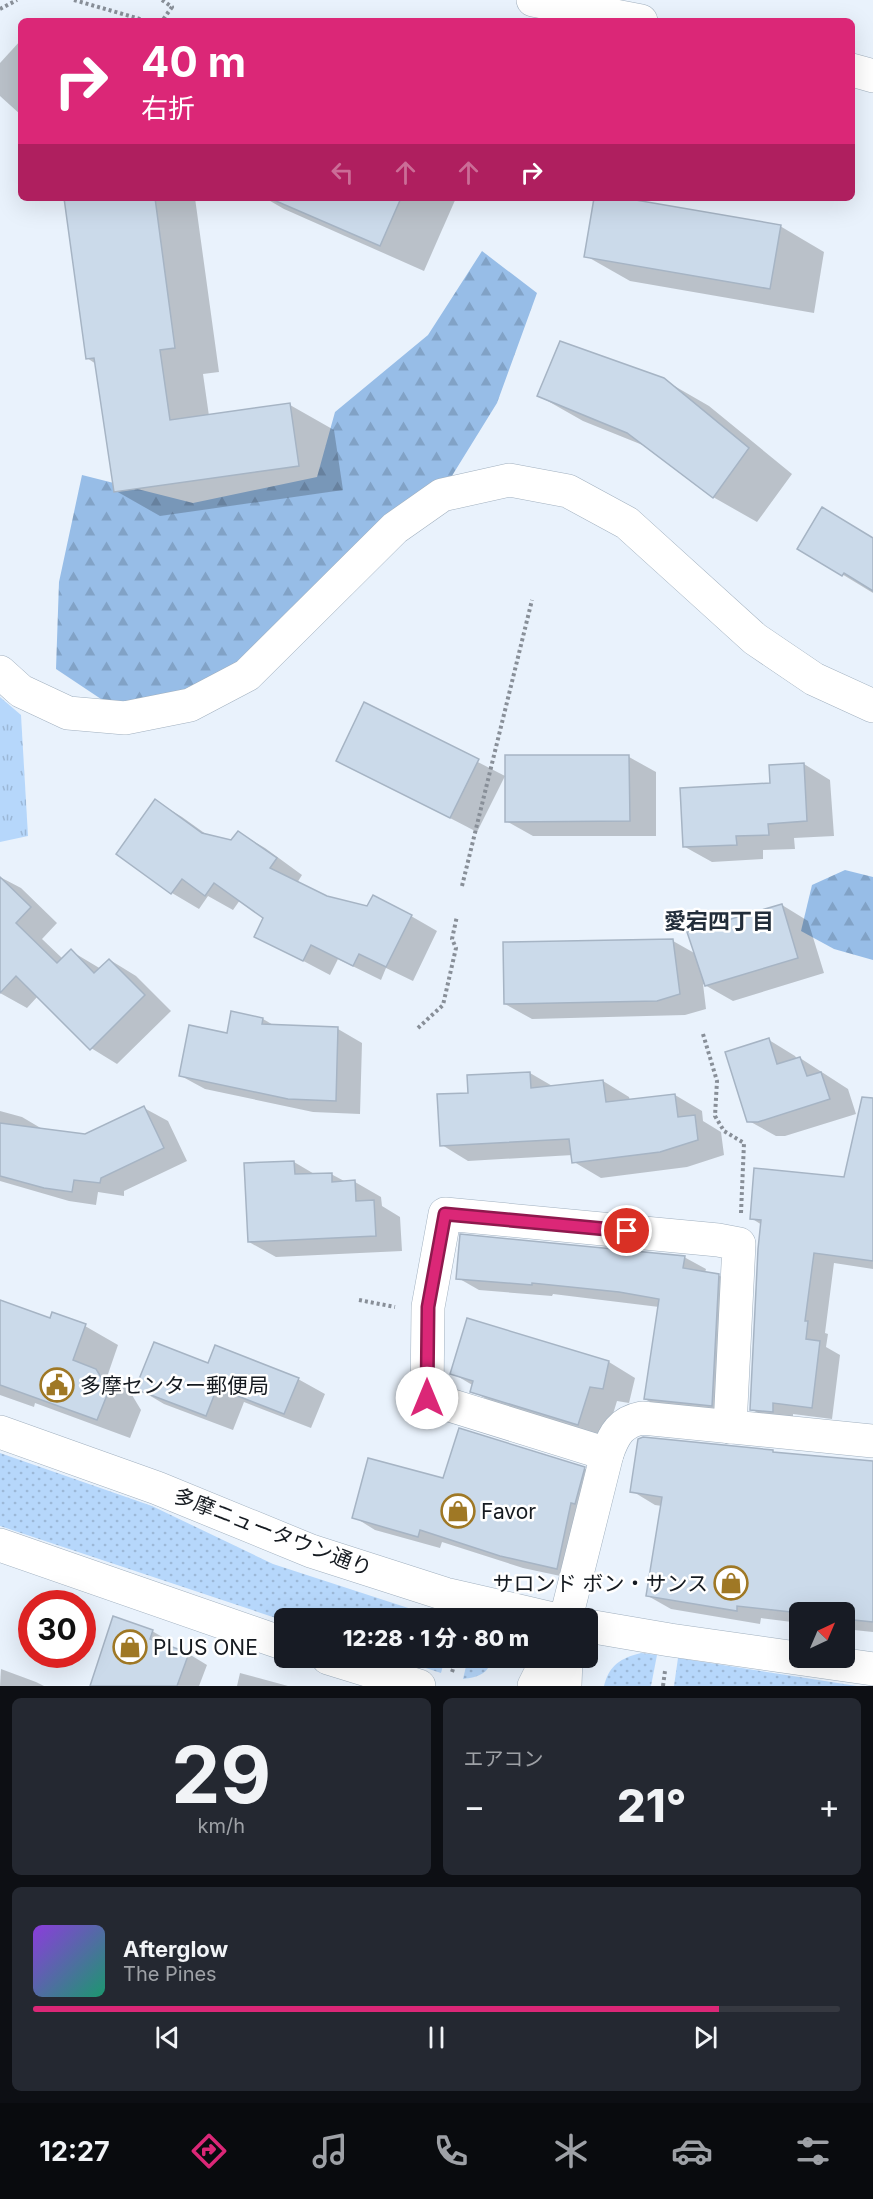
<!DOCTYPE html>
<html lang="ja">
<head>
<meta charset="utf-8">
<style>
  body { margin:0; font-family:Inter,"Noto Sans JP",sans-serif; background:#242831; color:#f1f3f6; height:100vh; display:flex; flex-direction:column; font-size:22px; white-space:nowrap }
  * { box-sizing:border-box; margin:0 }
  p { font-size:20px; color:#9ea1a6 }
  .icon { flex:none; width:33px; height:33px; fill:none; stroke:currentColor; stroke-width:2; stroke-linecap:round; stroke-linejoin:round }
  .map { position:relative; height:1686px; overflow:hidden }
  .sheet { display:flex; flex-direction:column; gap:12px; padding:12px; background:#0d0f14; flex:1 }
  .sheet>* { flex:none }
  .banner { position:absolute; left:18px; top:18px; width:837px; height:183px; border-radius:9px; box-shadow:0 6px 24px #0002; background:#db2777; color:#fff; overflow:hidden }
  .needle { width:39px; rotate:44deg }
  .controls { position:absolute; left:789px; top:1602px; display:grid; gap:12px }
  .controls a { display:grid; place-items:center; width:66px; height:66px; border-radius:9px; background:#171b24; box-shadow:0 6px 24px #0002; font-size:30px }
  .speed { position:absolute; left:18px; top:1590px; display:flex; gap:12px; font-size:30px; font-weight:700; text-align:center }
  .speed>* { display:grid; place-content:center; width:78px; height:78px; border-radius:50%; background:#171b24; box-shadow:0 6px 24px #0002; line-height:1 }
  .speed .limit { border:9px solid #d22; background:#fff; color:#111 }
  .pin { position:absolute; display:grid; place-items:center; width:51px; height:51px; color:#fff; margin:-26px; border:3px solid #fff; border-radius:50%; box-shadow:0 2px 6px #0007 }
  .me { position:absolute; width:66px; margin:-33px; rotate:0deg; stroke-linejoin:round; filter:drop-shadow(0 0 4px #0008) }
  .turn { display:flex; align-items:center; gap:21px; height:126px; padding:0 24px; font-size:27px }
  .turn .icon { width:78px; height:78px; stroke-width:2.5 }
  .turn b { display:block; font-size:42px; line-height:51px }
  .lanes { display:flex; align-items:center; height:57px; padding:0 24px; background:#0003; justify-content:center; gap:30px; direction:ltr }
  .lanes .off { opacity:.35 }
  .big { font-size:45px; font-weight:800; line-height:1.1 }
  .sheet .card { flex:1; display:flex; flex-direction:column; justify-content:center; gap:9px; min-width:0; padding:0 21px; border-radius:9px; background:#242831 }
  .sheet .dial { align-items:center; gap:0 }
  .dial b { font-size:78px; line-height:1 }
  .song { display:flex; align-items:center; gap:18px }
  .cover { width:72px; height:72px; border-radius:9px; background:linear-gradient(135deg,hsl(270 70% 55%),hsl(160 70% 35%)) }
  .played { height:6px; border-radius:3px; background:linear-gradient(90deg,#db2777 85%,#363941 85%) }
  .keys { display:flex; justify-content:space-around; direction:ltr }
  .heat { display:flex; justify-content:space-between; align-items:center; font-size:33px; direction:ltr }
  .sheet .tiles { flex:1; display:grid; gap:12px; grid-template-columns:1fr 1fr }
  .card:last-child { grid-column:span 2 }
  .trip { position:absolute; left:274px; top:1608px; width:324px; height:60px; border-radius:9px; background:#171b24; box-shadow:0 6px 24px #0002; font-weight:800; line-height:60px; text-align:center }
  .menu { display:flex; height:96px; justify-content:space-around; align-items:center; background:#090b0e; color:#9ea1a6 }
  .menu .icon { width:42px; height:42px }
  .menu .on { color:#db2777 }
  .menu b { font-size:27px; color:#f1f3f6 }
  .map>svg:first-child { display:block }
  .grass { fill:url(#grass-dots) }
  .forest { fill:url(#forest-firs) }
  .park { fill:url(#park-tufts) }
  .shadow { fill:#0003 }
  .building { fill:#cbdaea; stroke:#a6b4c4; stroke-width:1.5 }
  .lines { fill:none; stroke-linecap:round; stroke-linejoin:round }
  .minor-casing { stroke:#a1b0bf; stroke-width:34 }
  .tertiary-casing { stroke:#a1b0bf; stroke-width:34 }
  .secondary-casing { stroke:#a1b0bf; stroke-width:34 }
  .path { stroke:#888f98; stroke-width:4; stroke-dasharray:3 3; stroke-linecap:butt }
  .minor { stroke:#fff; stroke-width:33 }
  .tertiary { stroke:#fff; stroke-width:33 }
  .secondary { stroke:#fff; stroke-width:33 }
  .route-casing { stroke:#8e194d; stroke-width:15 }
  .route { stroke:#db2777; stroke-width:10 }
  .labels { text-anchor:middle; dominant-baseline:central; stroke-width:5; stroke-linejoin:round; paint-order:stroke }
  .poi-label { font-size:21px; fill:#161b21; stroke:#fff; text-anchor:start }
  .street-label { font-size:21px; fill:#161b21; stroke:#fff }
  .neighbourhood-label { font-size:22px; font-weight:bold; fill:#222d3a; stroke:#fff }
</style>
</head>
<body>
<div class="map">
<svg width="873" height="1686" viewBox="0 0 873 1686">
  <defs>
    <pattern id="grass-dots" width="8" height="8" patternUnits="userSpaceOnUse" patternTransform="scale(1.5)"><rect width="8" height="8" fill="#b6d7fb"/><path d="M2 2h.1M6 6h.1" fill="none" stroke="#9cb8d7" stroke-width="1.8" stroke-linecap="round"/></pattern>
    <pattern id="forest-firs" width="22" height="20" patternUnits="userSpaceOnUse" patternTransform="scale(1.5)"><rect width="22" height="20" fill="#97bde7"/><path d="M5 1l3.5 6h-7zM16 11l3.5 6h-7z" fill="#81a2c6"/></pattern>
    <pattern id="park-tufts" width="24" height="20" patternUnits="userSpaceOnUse" patternTransform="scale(1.5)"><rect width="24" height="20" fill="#b6d7fb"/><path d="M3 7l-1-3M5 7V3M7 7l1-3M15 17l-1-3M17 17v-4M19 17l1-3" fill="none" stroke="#9cb8d7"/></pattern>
  </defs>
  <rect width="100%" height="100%" fill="#e9f2fc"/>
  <g class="grass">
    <path d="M0,1453l152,53 121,58 166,54h-154v3l-285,-95z"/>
    <path d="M641,1653l16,2 -6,31h-47c5,-21 17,-28 37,-33z"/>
    <path d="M395,1658h50l-4,15z"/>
    <path d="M468,1658h24c-3,16 -14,19 -29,21z"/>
    <path d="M678,1658l179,28h-183z"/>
  </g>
  <g class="forest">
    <path d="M482,251l55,42 -40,110 -47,76 -210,192 -54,30h-82l-48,-32 3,-87 23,-107 111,28 124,-26 18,-65 93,-77z"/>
    <path d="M845,870l28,7v83l-39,-11 -33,-18 11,-46z"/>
  </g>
  <path class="park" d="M0,697l21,18 7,121 -28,6z"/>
  <g class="shadow">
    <path d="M21,40v75l-21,-19v-33z"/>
    <path d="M66,198h129l24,174 -16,2 6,42 81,-11 44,25 9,60 -183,26 -44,-25 -20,-127 -9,-6z"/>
    <path d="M265,198h191l-32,73 -140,-62z"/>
    <path d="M596,198h19l165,28 44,26 -10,61 -184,-32 -44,-25z"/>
    <path d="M664,380l45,26 83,68 -35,48 -44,-25 -63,-49 -67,-27 -44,-25z"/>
    <path d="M873,538v55l-74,-45z"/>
    <path d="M365,704l140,72 -28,56 -139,-72z"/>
    <path d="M629,757l27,15v64h-123l-27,-15z"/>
    <path d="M804,764l26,16 4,56 -40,2 1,11 -32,1v9l-51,3 -27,-15z"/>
    <path d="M156,801l26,16 28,20 21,5 7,-10 27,16 37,27 -5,8 30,15 84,18 26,15 -24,50 -27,-13 -5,12 -43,-21 -8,16 -74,-39 9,-18 -25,-18 -7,10 -25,-14 -9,13 -27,-16 -54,-39z"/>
    <path d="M0,877l21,11 36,35 -15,16 21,20 8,-8 30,18 9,-9 26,16 35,35 -54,53 -26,-16 -53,-52 -11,12 -27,-15z"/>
    <path d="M782,905l26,16 16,52 -91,28 -30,-17 3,25 -21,6 -153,4 -27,-15 168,-63 23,13z"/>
    <path d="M263,1019l12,7 63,3 24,14 -2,71 -47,-2 -108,-23 -24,-13 47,-41z"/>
    <path d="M769,1040l26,16 2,3 3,-1 48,31 8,25 -71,22h-9l-27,-15z"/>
    <path d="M530,1073l24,14 49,-6 26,16 1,4 45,-6 27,16 1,10 18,11 3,23 -37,12 -86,11 -27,-16 -1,-7 -105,6 -26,-16 28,-51z"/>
    <path d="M873,1106v163l-39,-6 -9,70 3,1 -2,13 14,8 -8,64 -39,-5v9l-21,-2 -21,-12 11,-184 -11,-7 95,-40z"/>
    <path d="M144,1108l24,13 19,40 -63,30v5l-26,-4 -2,13 -27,-4 -69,-20v-70l22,6 22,13 42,6z"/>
    <path d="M294,1162l22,13 15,-1 15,8h9l26,15 1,9 18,11 2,34 -126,6 -27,-15z"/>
    <path d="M684,1257l22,12 -1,4 13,2 21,12 -6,130 -67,-6 -21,-12 14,-92 -106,-13 -1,2 -73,-6 -21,-12z"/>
    <path d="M0,1302l51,18 34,6 33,19 -11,32 22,13 12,20 -11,28 -95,-35 -1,4 -34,-12z"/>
    <path d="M609,1362l26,16 -6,25 -12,-2 -12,39 -106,-34 -27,-15 2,-5 -22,-13z"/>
    <path d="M209,1365l89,14 27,15 -14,34 -67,-26 -11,28 -69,-26 -27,-16z"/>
    <path d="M772,1451l5,3 96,8v170l-29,-3v-17h-44v11l-39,-5 -1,6 -89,-15 -23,-13 14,-90 -7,-1 -23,-14z"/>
    <path d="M584,1468l22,13 -27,99 -56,-12 -81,-26 -2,6 -65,-18 -21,-13 90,-37z"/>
    <path d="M152,1631l19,11 -2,5 20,7 18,11 -8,21h-108z"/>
    <path d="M1,1669l35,13 8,4h-44z"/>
    <path d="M240,1673l48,13h-51z"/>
  </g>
  <g class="building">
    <path d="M64,198h91l20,150 -15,2 10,70 120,-17 9,63 -185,26 -20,-134 -8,1z"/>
    <path d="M269,198h132l-21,48z"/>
    <path d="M594,198h30l157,27 -11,64 -186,-32z"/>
    <path d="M560,341l104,37 85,70 -36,50 -86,-65 -90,-37z"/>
    <path d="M822,507l51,31v53l-29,-18 -2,3 -45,-27z"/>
    <path d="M364,702l115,57 -29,59 -114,-57z"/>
    <path d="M505,755h124l1,66 -125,1z"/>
    <path d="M804,763l3,58 -39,3 1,11 -33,1 1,9 -54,2 -3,-59 90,-5 -1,-18z"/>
    <path d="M155,799l47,34 29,7 7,-9 39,27 -7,10 57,28 40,10 6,-11 39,20 -26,52 -27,-13 -6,12 -42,-21 -8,16 -49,-24 9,-19 -49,-35 -9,13 -23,-17 -11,15 -55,-40z"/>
    <path d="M0,877l31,30 -15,16 41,40 14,-14 23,24 15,-14 36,36 -55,55 -74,-74 -16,17z"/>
    <path d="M782,904l16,54 -93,28 -18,-54z"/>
    <path d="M673,939l7,55 -23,7 -153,3 -1,-62z"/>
    <path d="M231,1011l32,7 -1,6 76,3 -2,74 -48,-2 -109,-23 10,-51 38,8z"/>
    <path d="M769,1038l8,26 23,-7 7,19 14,-4 9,27 -72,23h-11l-22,-70z"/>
    <path d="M530,1072l1,16 72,-8 3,22 69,-8 3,23 17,-2 3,25 -38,12 -88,11 -3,-24 -129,7 -3,-52 31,-1 -1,-18z"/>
    <path d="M862,1097l11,1v163l-59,-8 -9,68h3l-2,18 14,2 -8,67 -39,-5v9l-23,-2 8,-161 3,-29 -11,-1 4,-51 90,9z"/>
    <path d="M144,1106l20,42 -63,30 -1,5 -26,-3 -2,12 -28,-4 -44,-12v-53l85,11z"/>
    <path d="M294,1161l1,13 37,-1v9l23,-2 1,21 18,-1 2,36 -128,6 -4,-79z"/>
    <path d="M460,1234l225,22 -2,12 36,6 -7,132 -68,-7 15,-100 -40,-7 -87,-9v2l-76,-6z"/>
    <path d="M0,1300l50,18 2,-6 34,12 -13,36 23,9 13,21 -12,30 -97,-35z"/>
    <path d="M467,1318l142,43 -6,28 -13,-2 -12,38 -108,-33 3,-11 -23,-7z"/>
    <path d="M154,1342l54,21 7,-18 84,33 -15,36 -67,-26 -11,28 -71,-27z"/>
    <path d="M459,1428l126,39 -10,37 -4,-1 -14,66 -57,-13 -80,-26 -2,7 -66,-19 16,-60 75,20z"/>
    <path d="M643,1437l130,13v2l100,9v161l-29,-3v-7l-44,1 -63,-7v5l-91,-15 16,-99 -32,-5 8,-53z"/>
    <path d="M113,1616l40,14 -3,9 39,14 -12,33h-87z"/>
  </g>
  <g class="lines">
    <defs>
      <g id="minor">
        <path d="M607,1454l-180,-56 1,-91 17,-93 273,26 21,4 -9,183"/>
        <path d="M566,1618l41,-164c7,-20 14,-32 35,-36l231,23"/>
      </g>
      <g id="tertiary">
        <path d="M533,0l108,21"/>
        <path d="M852,70l21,6"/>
        <path d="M0,672l21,19 47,22 57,5 65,-13 57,-30 148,-147 47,-33 67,-15 59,11 59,32 128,116 59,40 59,27"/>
        <path d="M534,1686l14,-28"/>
        <path d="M565,1686l1,-28"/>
      </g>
      <g id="secondary">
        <path d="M0,1432l157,56 154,63 134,43 104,24"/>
        <path d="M0,1545l285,99"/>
        <path d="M588,1626l82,14 203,29"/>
        <path d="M328,1658l91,28"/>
      </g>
    </defs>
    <use href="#minor" class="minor-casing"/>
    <use href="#tertiary" class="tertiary-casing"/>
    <use href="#secondary" class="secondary-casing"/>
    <g class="path">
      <path d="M74,0l73,21"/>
      <path d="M162,0l10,7 -10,14"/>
      <path d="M0,9l17,-9"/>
      <path d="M462,886l70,-286"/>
      <path d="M418,1028l25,-23 13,-57 -4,-9 5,-23"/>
      <path d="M703,1034l14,47 -2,35 9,15 20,12 -3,70"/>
      <path d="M359,1300l36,7"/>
      <path d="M452,1672l5,-14"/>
      <path d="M663,1686l2,-15"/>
    </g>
    <use href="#minor" class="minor"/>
    <use href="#tertiary" class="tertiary"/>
    <use href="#secondary" class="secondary"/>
  </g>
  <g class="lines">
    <defs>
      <path id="route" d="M427,1398l1,-91 17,-93 182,17"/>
    </defs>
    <use href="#route" class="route-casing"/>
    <use href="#route" class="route"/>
  </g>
  <defs>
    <symbol id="civic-ring" viewBox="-11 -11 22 22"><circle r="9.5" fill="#fff" stroke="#9f7825" stroke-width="1.5"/><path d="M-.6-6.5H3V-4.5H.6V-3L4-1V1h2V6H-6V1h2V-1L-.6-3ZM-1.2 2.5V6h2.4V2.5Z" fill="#9f7825"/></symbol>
    <symbol id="shop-ring" viewBox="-11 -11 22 22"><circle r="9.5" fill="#fff" stroke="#9f7825" stroke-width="1.5"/><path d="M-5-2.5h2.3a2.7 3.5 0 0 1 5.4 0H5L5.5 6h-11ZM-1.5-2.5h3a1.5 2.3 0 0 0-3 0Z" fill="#9f7825"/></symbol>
  </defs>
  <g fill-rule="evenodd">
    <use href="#civic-ring" x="38" y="1366" width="38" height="38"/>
    <use href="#shop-ring" x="439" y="1492" width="38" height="38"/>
    <use href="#shop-ring" x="712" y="1564" width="38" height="38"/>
    <use href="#shop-ring" x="111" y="1628" width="38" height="38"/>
  </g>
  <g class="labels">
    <g class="poi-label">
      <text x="80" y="1385">多摩センター郵便局</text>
      <text x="481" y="1511">Favor</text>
      <text x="708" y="1583" text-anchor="end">サロンド ボン・サンス</text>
      <text x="153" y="1647">PLUS ONE</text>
    </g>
    <g class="street-label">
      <text transform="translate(273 1532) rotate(21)">多摩ニュータウン通り</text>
    </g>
    <g class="neighbourhood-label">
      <text x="719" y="921">愛宕四丁目</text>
    </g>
  </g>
</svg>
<div class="controls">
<a><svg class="needle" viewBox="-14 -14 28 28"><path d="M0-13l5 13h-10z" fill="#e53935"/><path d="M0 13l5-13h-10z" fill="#9ea1a6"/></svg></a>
</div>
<div class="speed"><div class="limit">30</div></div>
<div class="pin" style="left:627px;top:1231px;background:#d93025"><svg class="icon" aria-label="arrive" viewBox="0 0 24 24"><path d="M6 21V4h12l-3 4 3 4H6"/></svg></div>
<svg class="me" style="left:427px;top:1398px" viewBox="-20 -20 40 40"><circle r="19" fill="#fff"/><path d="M0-13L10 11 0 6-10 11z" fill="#db2777"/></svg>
<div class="trip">12:28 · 1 分 · 80 m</div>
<div class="banner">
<div class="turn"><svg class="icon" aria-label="right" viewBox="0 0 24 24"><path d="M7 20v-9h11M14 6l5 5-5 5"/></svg><div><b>40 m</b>右折</div></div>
<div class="lanes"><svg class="icon off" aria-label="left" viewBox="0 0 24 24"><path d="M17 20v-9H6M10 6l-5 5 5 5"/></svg><svg class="icon off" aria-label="ahead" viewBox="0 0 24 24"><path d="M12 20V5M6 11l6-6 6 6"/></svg><svg class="icon off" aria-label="ahead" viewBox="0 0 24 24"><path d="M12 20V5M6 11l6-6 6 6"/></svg><svg class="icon" aria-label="right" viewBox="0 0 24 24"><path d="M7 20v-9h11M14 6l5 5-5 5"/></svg></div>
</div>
</div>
<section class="sheet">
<div class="tiles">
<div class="card dial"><b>29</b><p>km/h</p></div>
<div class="card"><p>エアコン</p>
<div class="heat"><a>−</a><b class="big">21°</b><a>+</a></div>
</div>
<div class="card">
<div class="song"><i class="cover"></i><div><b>Afterglow</b><p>The Pines</p></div></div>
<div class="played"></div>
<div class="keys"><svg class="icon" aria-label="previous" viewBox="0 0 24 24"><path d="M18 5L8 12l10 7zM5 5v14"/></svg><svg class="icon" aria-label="pause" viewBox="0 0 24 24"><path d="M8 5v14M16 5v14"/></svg><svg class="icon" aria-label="next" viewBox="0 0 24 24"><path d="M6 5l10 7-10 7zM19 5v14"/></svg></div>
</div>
</div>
</section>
<nav class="menu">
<b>12:27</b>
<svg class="icon on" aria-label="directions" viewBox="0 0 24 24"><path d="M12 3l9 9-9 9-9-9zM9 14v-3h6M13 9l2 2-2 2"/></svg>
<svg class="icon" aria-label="music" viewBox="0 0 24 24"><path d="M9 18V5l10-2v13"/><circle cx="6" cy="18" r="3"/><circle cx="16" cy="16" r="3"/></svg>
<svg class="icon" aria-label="phone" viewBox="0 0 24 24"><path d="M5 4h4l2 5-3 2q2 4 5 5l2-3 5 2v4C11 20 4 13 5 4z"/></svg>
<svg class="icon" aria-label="climate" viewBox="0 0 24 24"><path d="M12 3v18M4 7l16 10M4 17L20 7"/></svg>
<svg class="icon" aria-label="car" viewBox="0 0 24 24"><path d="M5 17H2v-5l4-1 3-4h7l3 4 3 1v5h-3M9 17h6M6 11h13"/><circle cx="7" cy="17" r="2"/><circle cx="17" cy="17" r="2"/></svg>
<svg class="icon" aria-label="filters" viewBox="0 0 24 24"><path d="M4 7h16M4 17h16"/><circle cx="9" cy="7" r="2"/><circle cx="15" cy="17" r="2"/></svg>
</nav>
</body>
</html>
